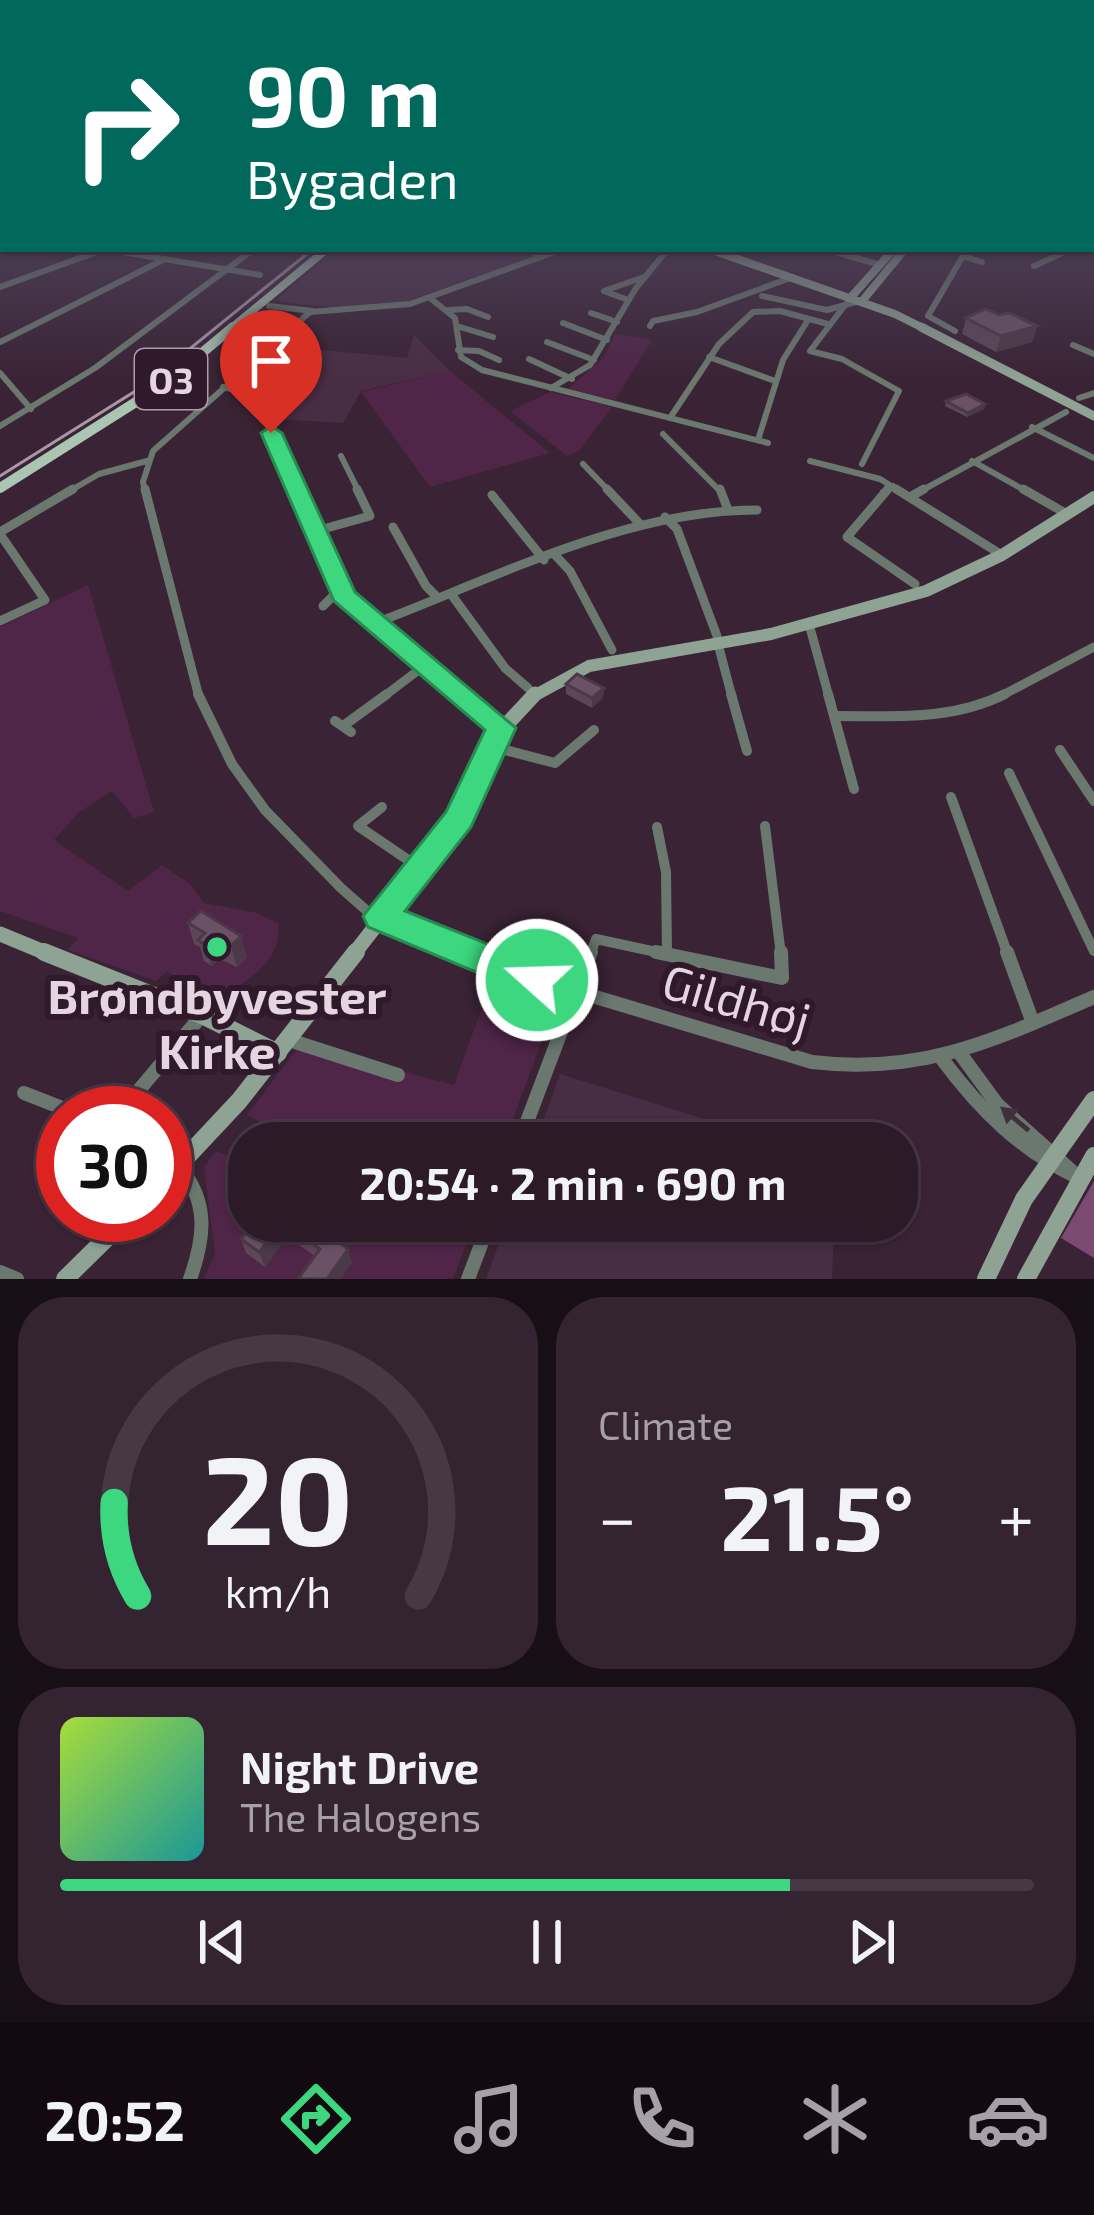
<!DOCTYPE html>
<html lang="en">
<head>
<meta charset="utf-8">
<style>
  body { margin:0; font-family:"Exo 2",sans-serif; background:#342330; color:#f1f3f6; height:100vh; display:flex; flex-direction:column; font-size:45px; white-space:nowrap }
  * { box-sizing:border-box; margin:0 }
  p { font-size:39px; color:#a6a1a8 }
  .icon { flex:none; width:66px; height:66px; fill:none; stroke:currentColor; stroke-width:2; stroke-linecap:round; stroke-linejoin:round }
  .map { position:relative; height:1279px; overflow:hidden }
  .sheet { display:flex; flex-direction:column; gap:18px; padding:18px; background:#180e16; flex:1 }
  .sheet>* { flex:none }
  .guide { position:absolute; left:0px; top:0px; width:1095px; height:252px; box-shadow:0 3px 9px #0004,0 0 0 3px #483845; background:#00695c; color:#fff; overflow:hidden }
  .speed { position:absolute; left:36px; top:1086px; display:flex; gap:24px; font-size:60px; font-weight:700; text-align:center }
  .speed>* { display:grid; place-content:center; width:156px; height:156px; border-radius:50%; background:#2c1a28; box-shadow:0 3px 9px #0004,0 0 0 3px #483845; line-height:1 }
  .speed .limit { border:18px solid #d22; background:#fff; color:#111 }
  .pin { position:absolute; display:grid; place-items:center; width:102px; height:102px; color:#fff; margin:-123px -51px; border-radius:50% 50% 50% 0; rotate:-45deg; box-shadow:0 0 12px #0007 }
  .pin .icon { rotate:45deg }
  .me { position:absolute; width:132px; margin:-66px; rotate:290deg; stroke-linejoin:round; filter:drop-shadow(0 0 9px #0008) }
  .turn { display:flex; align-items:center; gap:42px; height:252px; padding:0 48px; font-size:54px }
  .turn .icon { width:156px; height:156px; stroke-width:2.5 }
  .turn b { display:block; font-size:84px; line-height:102px }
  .big { font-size:90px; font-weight:700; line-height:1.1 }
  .sheet .tile { flex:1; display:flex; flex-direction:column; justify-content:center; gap:18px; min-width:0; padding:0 42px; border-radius:48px; background:#342330 }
  .sheet .dial { align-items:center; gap:0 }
  .dial svg { height:312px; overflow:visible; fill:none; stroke:#483845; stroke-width:7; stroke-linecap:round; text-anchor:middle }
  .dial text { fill:#f1f3f6; stroke:none }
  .song { display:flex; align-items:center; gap:36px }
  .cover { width:144px; height:144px; border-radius:18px; background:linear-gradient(135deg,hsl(80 70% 55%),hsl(180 70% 35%)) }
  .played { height:12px; border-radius:6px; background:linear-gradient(90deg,#3cd77e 75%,#483845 75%) }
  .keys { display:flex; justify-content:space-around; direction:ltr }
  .heat { display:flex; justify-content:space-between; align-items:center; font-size:66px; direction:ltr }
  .sheet .tiles { flex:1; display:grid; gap:18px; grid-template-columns:1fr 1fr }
  .tile:last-child { grid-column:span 2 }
  .trip { position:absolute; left:228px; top:1122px; width:690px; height:120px; border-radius:48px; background:#2c1a28; box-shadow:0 3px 9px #0004,0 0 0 3px #483845; font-weight:700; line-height:120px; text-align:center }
  .tabs { display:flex; height:192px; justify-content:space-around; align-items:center; background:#120a10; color:#a6a1a8 }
  .tabs .icon { width:84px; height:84px }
  .tabs .selected { color:#3cd77e }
  .tabs b { font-size:54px; color:#f1f3f6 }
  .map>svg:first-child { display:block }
  .built { fill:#492d44 }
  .green { fill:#4f2548 }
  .forest { fill:#7a4a72 }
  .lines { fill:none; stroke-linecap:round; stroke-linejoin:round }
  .street-far3 { stroke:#6b786f; stroke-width:6 }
  .street-far2 { stroke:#6b786f; stroke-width:9 }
  .street-far1 { stroke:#6b786f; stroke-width:10 }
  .street { stroke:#6b786f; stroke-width:14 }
  .secondary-far4 { stroke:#8fa394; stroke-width:8 }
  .secondary-far3 { stroke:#8fa394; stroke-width:9 }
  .secondary-far2 { stroke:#8fa394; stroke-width:12 }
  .secondary-far1 { stroke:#8fa394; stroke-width:15 }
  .secondary { stroke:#8fa394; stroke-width:18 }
  .primary-far1 { stroke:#aac5b1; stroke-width:8 }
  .primary { stroke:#aac5b1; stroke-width:10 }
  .tram { stroke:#a997a5; stroke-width:3 }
  .wall { fill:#5c4658 }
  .shaded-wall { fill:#4b3947 }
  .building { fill:#6b5166; stroke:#4b3947; stroke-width:3 }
  .oneway { fill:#3e313c }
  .route { fill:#3cd77e; stroke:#278c52; stroke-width:3 }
  .poi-dot { fill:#3cd77e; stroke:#2f192b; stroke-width:4.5 }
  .labels { text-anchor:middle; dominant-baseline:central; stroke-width:12; stroke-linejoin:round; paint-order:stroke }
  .shield { fill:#2f192b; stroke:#ae9daa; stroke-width:3 }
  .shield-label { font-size:36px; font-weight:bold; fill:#e5d5e1 }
  .near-poi-label { font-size:48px; font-weight:bold; fill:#e5d5e1; stroke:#2f192b }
  .near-street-label { font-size:48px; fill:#e5d5e1; stroke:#2f192b }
</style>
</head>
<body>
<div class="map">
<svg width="1094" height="1279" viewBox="0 0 1094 1279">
  <rect width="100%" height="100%" fill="#3a2335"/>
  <g class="built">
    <path d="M336,249h219l-154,54 -62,5 -59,-6 -2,-4z"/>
    <path d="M414,335l36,36 -89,20 -18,32 -71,-4 -2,-20 -38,-13 48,-40 127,12z"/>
    <path d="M560,1074l222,69h-247z"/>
    <path d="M507,1221h327l-2,58h-346z"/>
  </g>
  <g class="green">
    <path d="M615,334l37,6 -37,60 -47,-11 36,-32z"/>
    <path d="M450,371l100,82 -120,34 -69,-95z"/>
    <path d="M550,392l62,15 -33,44 -12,5 -57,-45z"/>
    <path d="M88,585l66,227 -20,6 -22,-27 -34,22 -24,27 74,51 34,-26 28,19 14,19 50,9 24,11c5,35 -26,56 -54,72l-30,-6 -27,-18 -11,10 -88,-31 10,-12 -78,-27v-284z"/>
    <path d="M491,983l56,18 6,10 -49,132h-205l-52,-28 53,-70 154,40z"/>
    <path d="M216,1151l33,13v57h226l-22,58h-249l11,-26 -11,-86z"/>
  </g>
  <path class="forest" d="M1094,1181v77l-33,-20z"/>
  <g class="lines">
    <g class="street-far3">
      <path d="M104,249l156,26"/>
      <path d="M523,249l20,7"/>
      <path d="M824,249l57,16"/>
      <path d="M962,256l20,6"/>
      <path d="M1034,266l37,-17"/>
      <path d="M0,287l105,-38"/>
      <path d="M762,296l65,14 36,-10"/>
      <path d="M852,296l-42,55 32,8 57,32 -37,73"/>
      <path d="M430,298l25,20 6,39 21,13 286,73"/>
      <path d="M628,300l-24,-9 40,-14"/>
      <path d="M269,306l43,5"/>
      <path d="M448,310l19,-1 21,8"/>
      <path d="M591,313l26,9"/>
      <path d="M563,323l44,17"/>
      <path d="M457,326l36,11"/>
      <path d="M650,326l3,-5 44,-9 96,-35"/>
      <path d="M955,331l-27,-15 39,-67"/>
      <path d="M0,342l165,-83"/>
      <path d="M547,342l47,18"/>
      <path d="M1073,345l21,9"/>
      <path d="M458,350l21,1 20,9"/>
      <path d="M709,357l66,24"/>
      <path d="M529,359l43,20"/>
      <path d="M0,373l31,36"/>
      <path d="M223,387c47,10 39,18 52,60 5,15 14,30 21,45"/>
      <path d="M551,388l39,-23 46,-77 32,-39"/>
      <path d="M1079,398l15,-5"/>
      <path d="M670,418l49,-74 34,-32 27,-1 48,13"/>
      <path d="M0,426l95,-58 159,-119"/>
      <path d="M1032,427l62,31"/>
      <path d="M663,434l58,58"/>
      <path d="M758,440l25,-80 25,-40"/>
      <path d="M341,456l18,36"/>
      <path d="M810,461l70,18 21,13"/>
      <path d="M972,461l56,31"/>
      <path d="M583,464l27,28"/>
      <path d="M68,492l31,-18 48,-13"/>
      <path d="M145,492l-2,-10 10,-31 157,-139 100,-8 153,-55"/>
      <path d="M883,492l10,-6"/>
      <path d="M919,492l147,-80"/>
    </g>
    <g class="street-far2">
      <path d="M145,489l54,208"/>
      <path d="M295,489l49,107 120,101"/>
      <path d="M607,489l33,35"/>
      <path d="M720,489l8,21"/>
      <path d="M888,489l-41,48 68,47"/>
      <path d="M896,489l106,66"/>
      <path d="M1023,489l44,25"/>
      <path d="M492,495l52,65"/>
      <path d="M910,497l14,-8"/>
      <path d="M665,517l12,12 40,107"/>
      <path d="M393,527l33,59 12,12"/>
      <path d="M0,532l73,-43"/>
      <path d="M312,532l58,-16 -13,-27"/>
      <path d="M0,534l45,66 -45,21"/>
      <path d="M556,556l14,15 42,79"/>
      <path d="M451,594l54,74 23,20"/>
      <path d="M323,606l16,-16"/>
      <path d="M373,624c122,-46 253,-114 384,-114"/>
      <path d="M809,624l20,73"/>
      <path d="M718,644l14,53"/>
      <path d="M383,697l41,-31"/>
      <path d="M999,697l95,-50"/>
    </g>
    <g class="street-far1">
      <path d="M198,694l34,70 33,46 76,78 25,22 102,45"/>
      <path d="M460,694l41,34"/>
      <path d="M731,694l16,57"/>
      <path d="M828,694l26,95"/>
      <path d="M836,716c59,0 115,5 169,-22"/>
      <path d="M335,721l16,11"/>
      <path d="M343,726l44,-32"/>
      <path d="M490,746l65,17 39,-33"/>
      <path d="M1060,750l34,51"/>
      <path d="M1009,773l85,178"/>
      <path d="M951,797l57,158"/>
      <path d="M382,807l-24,19 62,42"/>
      <path d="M765,826l16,129"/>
      <path d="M657,827l9,45 1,82"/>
      <path d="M590,955l6,-16 74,16"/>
    </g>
    <g class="street">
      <path d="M461,952l38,16 313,94c111,13 183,-22 282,-65"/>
      <path d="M656,952l126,26 -1,-26"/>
      <path d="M1007,952l26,71"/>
      <path d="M289,1040l109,35"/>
      <path d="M959,1052l38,52 78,70"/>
      <path d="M942,1059c38,51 79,92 137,119"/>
      <path d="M24,1093l51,20"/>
      <path d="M106,1113l28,-17 68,-81"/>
      <path d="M519,1143l72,-191"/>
      <path d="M179,1166c30,36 26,71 11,113"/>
      <path d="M0,1272l17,7"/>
      <path d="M468,1279l22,-58"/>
    </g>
    <g class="secondary-far4">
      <path d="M709,249l186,65 32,16"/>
      <path d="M852,296l42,-47"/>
      <path d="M863,300l42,-51"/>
    </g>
    <path class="secondary-far3" d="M921,327l173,89"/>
    <path class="secondary-far2" d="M532,697l57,-31 182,-32 155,-43 76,-36 92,-58"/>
    <g class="secondary-far1">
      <path d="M0,934l51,21"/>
      <path d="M353,955l106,-136 36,-82 40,-43"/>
    </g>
    <g class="secondary">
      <path d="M44,952l158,63 76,38"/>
      <path d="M165,1180l74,-79 117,-149"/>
      <path d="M65,1279l65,-64"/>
      <path d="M986,1279l38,-80 70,-99"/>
      <path d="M1026,1279l68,-123"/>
    </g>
    <path class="primary-far1" d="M229,330l98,-81"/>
    <path class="primary" d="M0,488l166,-105 67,-56"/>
    <path class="tram" d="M0,476l145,-91 168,-136"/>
  </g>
  <g class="wall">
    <path d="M999,315l38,11 -5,16 -36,10 -34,-18 4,-16z"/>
    <path d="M946,401l39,3 -1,5 -17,8 -22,-11z"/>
    <path d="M566,684l38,4 -1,10 -11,10 -26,-14z"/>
    <path d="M201,911l46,46 -10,10 -18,-8 -7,7 -8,-5 -4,-14 -6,-3 -6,-21z"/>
    <path d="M255,1221h55l38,28 4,14 -37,-7 -28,-19 -22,30 -19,-14 -5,-14z"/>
  </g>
  <g class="shaded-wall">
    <path d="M1037,326l-5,16 -36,10 5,-16z"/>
    <path d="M985,404l-1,5 -17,8 1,-4z"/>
    <path d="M604,688l-1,10 -11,10v-10z"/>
    <path d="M241,936l6,21 -10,10 -6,-21z"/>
    <path d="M213,938l6,21 -7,7 -7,-21z"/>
    <path d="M283,1222l4,15 -22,30 -6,-15z"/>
    <path d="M348,1249l4,14 -11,16h-14z"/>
  </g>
  <g class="building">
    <path d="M986,309l13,6 10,-2 28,13 -36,10 -35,-18z"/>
    <path d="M966,394l19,10 -17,9 -22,-12z"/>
    <path d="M577,674l27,14 -12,10 -26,-14z"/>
    <path d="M201,911l40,25 -10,10 -18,-8 -8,7 -7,-5 7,-7 -17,-10z"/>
    <path d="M255,1221h55l38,28 -21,30h-29l22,-30 -37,-27 -24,30 -18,-13z"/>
  </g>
  <defs><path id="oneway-solid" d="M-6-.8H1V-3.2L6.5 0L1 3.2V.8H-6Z" transform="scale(3)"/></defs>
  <use class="oneway" href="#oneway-solid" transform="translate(1015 1119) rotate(-140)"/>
  <linearGradient id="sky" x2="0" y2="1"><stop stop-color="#20131d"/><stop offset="0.53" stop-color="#4f455c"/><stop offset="1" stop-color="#4f455c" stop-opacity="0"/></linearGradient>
  <rect width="1094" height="380" fill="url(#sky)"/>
  <path class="route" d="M271,426l11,7 73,159 161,136 -45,99 -66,84 145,58 6,11 -6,12 -13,4 -13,-4 -156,-65 -5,-11 83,-104 39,-82 -151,-129 -73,-168z"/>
  <circle class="poi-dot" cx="217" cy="947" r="12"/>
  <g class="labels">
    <rect class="shield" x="135" y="349" width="72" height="60" rx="9"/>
    <g class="shield-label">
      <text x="171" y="379">O3</text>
    </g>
    <g class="near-poi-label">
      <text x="217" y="995">Brøndbyvester<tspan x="217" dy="55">Kirke</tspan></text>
    </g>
    <g class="near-street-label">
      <text transform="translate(737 999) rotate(16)">Gildhøj</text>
    </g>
  </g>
</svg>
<div class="speed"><div class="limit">30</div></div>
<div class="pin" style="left:271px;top:433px;background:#d93025"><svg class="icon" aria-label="arrive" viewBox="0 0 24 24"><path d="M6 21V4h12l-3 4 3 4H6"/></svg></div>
<svg class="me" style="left:537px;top:980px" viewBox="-20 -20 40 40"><circle r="17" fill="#3cd77e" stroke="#fff" stroke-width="3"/><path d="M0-11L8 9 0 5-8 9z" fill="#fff"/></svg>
<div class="trip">20:54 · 2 min · 690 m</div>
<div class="guide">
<div class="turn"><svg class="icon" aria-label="right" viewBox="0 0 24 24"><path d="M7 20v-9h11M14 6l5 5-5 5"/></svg><div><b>90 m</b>Bygaden</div></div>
</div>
</div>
<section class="sheet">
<div class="tiles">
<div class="tile dial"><svg viewBox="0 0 100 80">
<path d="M14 69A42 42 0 1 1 86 69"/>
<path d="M14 69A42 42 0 0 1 8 45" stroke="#3cd77e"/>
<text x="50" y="56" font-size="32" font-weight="700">20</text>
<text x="50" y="72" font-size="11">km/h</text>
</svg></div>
<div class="tile"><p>Climate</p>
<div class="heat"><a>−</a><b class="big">21.5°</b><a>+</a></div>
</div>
<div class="tile">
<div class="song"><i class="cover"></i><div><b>Night Drive</b><p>The Halogens</p></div></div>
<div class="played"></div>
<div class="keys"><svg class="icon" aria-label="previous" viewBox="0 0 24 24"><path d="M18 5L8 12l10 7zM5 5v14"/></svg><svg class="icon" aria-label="pause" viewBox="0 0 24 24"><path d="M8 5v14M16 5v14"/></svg><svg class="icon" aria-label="next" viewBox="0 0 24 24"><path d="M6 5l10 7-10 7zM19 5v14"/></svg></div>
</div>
</div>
</section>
<nav class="tabs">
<b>20:52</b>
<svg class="icon selected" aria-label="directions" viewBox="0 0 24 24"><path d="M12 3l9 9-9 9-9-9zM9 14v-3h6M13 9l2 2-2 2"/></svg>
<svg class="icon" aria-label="music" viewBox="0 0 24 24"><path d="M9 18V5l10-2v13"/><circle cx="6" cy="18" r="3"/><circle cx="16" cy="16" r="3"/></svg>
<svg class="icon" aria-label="phone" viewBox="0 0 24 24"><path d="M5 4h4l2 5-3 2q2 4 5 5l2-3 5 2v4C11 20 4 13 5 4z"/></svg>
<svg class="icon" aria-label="climate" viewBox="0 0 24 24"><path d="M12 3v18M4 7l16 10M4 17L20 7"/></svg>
<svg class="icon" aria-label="car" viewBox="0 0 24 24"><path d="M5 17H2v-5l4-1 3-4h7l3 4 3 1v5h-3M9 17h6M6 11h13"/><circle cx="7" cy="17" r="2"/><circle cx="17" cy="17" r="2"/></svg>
</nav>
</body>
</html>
